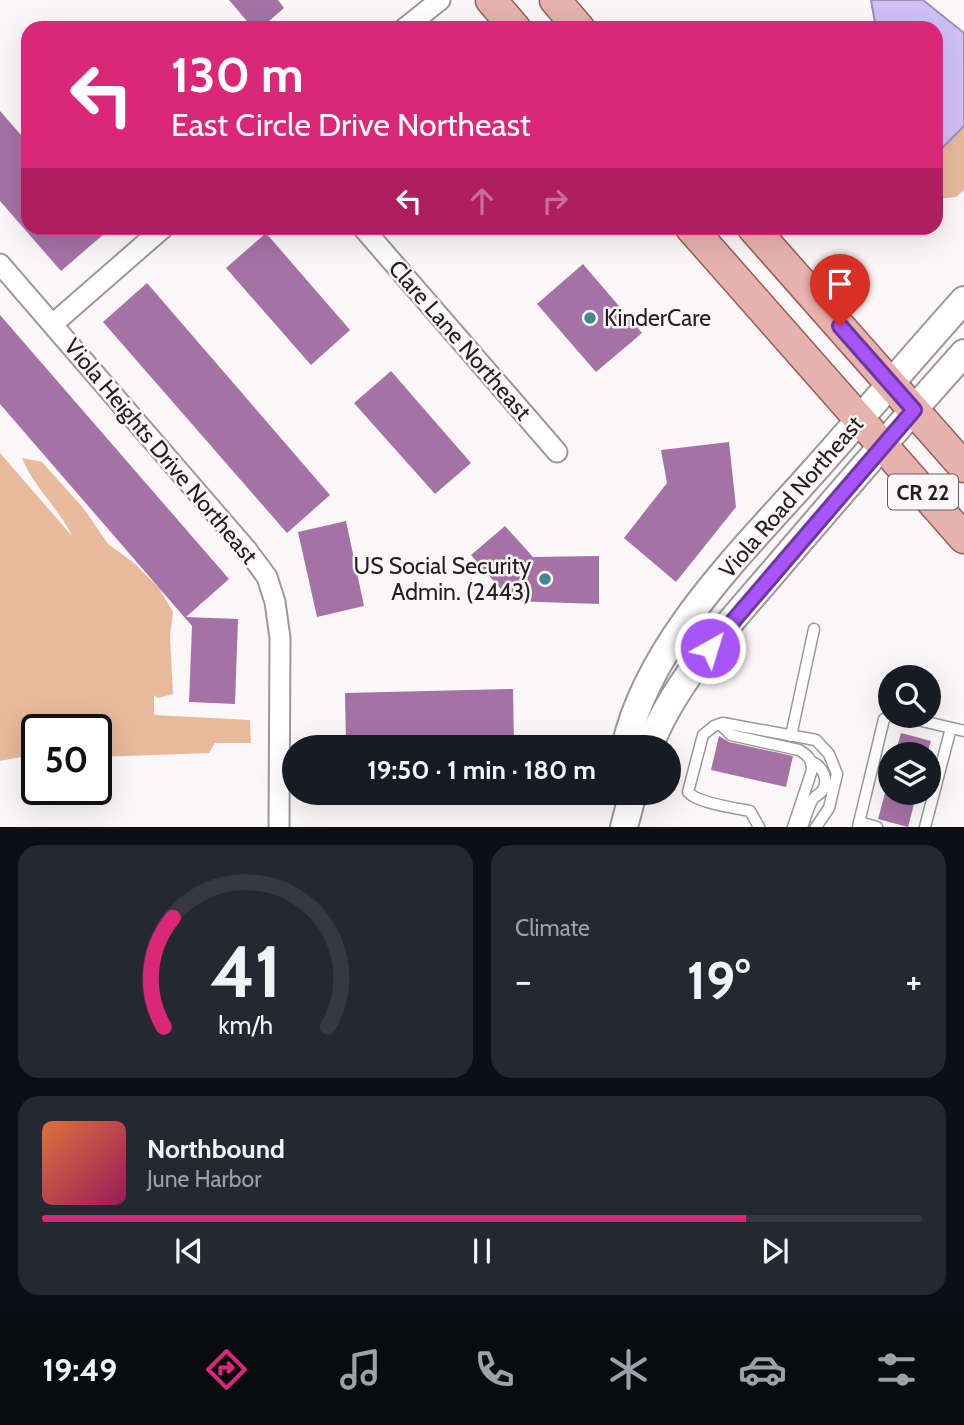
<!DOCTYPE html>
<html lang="en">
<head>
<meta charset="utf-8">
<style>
  body { margin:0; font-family:Cabin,sans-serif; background:#242831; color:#f1f3f6; height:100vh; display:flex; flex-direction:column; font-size:26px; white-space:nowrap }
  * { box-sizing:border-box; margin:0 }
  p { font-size:23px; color:#9ea1a6 }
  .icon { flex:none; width:38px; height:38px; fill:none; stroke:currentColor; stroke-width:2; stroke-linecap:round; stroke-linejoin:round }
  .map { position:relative; height:827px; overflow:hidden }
  .side { display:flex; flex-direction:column; gap:18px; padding:18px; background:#0d0f14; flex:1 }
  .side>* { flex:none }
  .guide { position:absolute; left:21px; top:21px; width:922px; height:214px; border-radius:21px; box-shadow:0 7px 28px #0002; background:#db2777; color:#fff; overflow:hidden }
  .controls { position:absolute; left:878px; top:665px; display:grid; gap:14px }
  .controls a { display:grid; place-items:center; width:63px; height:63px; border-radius:50%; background:#171b24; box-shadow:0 7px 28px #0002; font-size:35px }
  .speed { position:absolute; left:21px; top:714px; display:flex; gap:14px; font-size:35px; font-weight:700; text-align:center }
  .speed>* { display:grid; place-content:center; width:91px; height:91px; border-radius:50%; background:#171b24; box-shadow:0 7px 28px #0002; line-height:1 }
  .speed .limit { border:4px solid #111; border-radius:10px; background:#fff; color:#111 }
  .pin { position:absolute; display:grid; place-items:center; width:60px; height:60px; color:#fff; margin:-72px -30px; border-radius:50% 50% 50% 0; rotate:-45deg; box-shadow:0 0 7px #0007 }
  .pin .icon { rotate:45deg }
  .me { position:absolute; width:77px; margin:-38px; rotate:39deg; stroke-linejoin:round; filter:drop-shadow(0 0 5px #0008) }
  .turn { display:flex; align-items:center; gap:24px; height:147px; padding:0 35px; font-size:32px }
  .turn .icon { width:91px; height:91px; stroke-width:2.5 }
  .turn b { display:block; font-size:49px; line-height:60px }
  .lanes { display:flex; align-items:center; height:66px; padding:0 35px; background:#0003; justify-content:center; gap:35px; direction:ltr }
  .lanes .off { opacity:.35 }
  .big { font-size:52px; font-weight:700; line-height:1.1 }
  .side .card { flex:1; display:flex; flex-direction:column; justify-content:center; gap:10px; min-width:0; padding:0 24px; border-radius:21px; background:#242831 }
  .side .dial { align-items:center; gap:0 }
  .dial svg { height:182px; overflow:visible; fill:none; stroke:#363941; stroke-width:7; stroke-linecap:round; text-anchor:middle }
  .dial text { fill:#f1f3f6; stroke:none }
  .song { display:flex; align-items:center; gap:21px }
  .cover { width:84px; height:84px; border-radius:10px; background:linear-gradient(135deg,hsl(20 70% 55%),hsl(330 70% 35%)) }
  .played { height:7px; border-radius:4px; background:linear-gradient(90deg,#db2777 80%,#363941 80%) }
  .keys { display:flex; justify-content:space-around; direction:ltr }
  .heat { display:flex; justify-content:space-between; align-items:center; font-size:38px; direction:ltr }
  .side .tiles { flex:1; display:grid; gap:18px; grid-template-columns:1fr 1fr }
  .card:last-child { grid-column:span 2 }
  .trip { position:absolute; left:282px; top:735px; width:399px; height:70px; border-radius:35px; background:#171b24; box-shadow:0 7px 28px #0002; font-weight:700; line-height:70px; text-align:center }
  .tabs { display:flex; height:112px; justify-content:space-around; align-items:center; background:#090b0e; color:#9ea1a6 }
  .tabs .icon { width:49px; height:49px }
  .tabs .selected { color:#db2777 }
  .tabs b { font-size:32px; color:#f1f3f6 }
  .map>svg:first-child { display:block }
  .green { fill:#e8b99b }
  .water { fill:#cfc1f6; stroke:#9b90b6; stroke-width:2 }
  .building { fill:#a572a5 }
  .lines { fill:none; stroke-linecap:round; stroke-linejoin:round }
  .lane-casing { stroke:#9c9899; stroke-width:13 }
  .street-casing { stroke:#9c9899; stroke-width:23 }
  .secondary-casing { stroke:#9c9899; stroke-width:30 }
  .primary-casing { stroke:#975d59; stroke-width:33 }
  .lane { stroke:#fff; stroke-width:10 }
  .street { stroke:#fff; stroke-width:19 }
  .secondary { stroke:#fff; stroke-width:26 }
  .primary { stroke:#e7b2ae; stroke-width:30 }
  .route-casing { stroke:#6d37a1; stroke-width:18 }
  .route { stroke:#a855f7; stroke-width:12 }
  .poi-dot { fill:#428793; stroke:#fbf6f7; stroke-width:2.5 }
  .labels { text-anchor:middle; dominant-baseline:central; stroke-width:5; stroke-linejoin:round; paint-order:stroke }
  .shield { fill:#fbf6f7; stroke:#626060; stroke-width:2 }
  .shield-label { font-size:21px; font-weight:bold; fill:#211f20 }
  .poi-label { font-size:23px; fill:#211f20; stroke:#fbf6f7; text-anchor:start }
  .street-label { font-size:23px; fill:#211f20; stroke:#fbf6f7 }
</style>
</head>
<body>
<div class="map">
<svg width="964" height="827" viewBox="0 0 964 827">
  <rect width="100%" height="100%" fill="#fbf6f7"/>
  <g class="green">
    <path d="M964,126v64l-8,7 -20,2v-45z"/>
    <path d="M0,453l72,83c-13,-28 -38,-48 -50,-78l20,4 42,47 24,35 26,19 25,25 14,24 -3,24 3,58 -15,4 -4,-3v20l96,5 1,23h-36l-6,10 -110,4 -3,-2v-25h-59v24l-37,7z"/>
  </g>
  <path class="water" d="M871,0h52l41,33v93l-28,28v-126h-60z"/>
  <g class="building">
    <path d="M229,0h49l6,8 -23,20h-8z"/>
    <path d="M0,111l28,32v85h83l-50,43 -61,-70z"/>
    <path d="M266,233l84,97 -39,35 -85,-97z"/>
    <path d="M583,264l59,69 -46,39 -59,-68z"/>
    <path d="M147,283l183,212 -43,38 -184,-211z"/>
    <path d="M0,315l229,264 -43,38 52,2 -3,85 -46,-2 3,-76 -192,-222z"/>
    <path d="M391,371l80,92 -36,31 -81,-91z"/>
    <path d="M729,442l7,65 -60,75 -52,-44 43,-55 -6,-33z"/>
    <path d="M346,521l18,85 -47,11 -19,-85z"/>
    <path d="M505,526l28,31 66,-1v48l-88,-3 -40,-46z"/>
    <path d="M513,689l1,58h-168l-1,-54z"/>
    <path d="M901,733l30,8 -4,13h-32z"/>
    <path d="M719,736l10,6 64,14 -7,31 -75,-17z"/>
    <path d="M885,793h32l-9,34 -30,-8z"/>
  </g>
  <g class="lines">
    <defs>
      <g id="lane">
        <path d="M901,716l63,15"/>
        <path d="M720,724l11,11 68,15c9,5 13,10 13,20l-19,57"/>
        <path d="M791,736l23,-107"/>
        <path d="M859,822l18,5"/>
        <path d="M759,827l-9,-16c-15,-3 -53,-8 -62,-19l15,-57 11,-9 9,-3 93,17 13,14 8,20 -8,34 -13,19"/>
        <path d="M802,827c4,-9 6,-21 11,-28 3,-4 6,-4 9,-8 8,-11 0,-25 -10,-29"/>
        <path d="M858,827l26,-108 7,-5"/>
        <path d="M925,827l26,-99"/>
      </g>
      <g id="street">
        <path d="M405,28l35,-28"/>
        <path d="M363,228l194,224"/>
        <path d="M0,264l247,286 20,27 8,25 5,36 -1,189"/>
        <path d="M53,324l110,-96"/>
      </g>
      <g id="secondary">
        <path d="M625,747c24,-106 118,-196 188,-275 51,-57 100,-115 151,-172"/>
        <path d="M649,747c26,-67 80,-123 126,-177 62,-73 125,-145 189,-217"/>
        <path d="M624,827l9,-34"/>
      </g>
      <g id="primary">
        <path d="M491,0l24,28"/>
        <path d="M555,0l24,28"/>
        <path d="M691,228l273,310"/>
        <path d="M753,228l211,239"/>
      </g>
    </defs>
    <use href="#lane" class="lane-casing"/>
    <use href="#street" class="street-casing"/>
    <use href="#secondary" class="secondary-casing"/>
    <use href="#primary" class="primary-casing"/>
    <use href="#lane" class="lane"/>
    <use href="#street" class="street"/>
    <use href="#secondary" class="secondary"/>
    <use href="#primary" class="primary"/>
  </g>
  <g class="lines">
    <defs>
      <path id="route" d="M710,648l204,-238 -74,-84"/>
    </defs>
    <use href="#route" class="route-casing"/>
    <use href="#route" class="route"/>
  </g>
  <g class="poi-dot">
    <circle cx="590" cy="318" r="7"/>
    <circle cx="545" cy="579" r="7"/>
  </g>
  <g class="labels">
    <rect class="shield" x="888" y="474.5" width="70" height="35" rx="5"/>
    <g class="shield-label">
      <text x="923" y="492">CR 22</text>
    </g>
    <g class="poi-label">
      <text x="604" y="318">KinderCare</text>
      <text x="531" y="566" text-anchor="end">US Social Security<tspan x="531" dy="26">Admin. (2443)</tspan></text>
    </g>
    <g class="street-label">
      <text transform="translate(460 340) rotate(49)">Clare Lane Northeast</text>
      <text transform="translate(161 451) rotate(50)">Viola Heights Drive Northeast</text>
      <text transform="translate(791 497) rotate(-49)">Viola Road Northeast</text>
    </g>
  </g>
</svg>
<div class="controls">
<a><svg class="icon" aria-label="search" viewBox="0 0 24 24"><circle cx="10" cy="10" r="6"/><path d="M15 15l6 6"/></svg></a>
<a><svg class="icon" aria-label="layers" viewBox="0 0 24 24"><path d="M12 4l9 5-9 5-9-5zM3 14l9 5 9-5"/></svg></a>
</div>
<div class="speed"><div class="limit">50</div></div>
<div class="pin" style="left:840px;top:326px;background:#d93025"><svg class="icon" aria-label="arrive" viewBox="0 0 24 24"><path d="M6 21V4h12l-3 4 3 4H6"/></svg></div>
<svg class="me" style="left:710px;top:648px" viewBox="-20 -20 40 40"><circle r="17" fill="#a855f7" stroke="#fff" stroke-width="3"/><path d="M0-11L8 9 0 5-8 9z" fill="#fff"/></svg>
<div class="trip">19:50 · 1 min · 180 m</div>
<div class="guide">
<div class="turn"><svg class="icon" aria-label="left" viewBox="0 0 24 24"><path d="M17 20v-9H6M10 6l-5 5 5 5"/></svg><div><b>130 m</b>East Circle Drive Northeast</div></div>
<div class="lanes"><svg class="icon" aria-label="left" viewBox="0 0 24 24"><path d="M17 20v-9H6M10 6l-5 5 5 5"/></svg><svg class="icon off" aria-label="ahead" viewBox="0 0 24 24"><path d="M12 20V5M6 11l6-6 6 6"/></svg><svg class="icon off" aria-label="right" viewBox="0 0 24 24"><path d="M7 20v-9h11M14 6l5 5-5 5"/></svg></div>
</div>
</div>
<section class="side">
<div class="tiles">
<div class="card dial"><svg viewBox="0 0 100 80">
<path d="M14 69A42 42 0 1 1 86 69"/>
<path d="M14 69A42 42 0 0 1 18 21" stroke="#db2777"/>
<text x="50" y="56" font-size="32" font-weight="700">41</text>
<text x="50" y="72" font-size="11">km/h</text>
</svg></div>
<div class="card"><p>Climate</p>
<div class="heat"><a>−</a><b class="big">19°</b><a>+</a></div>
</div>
<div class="card">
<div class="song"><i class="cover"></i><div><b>Northbound</b><p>June Harbor</p></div></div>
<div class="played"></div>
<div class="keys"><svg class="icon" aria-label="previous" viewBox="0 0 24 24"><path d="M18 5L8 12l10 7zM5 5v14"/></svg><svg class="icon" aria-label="pause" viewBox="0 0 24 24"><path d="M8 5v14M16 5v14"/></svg><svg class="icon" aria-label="next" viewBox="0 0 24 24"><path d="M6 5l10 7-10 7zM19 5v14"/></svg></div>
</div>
</div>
</section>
<nav class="tabs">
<b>19:49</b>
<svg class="icon selected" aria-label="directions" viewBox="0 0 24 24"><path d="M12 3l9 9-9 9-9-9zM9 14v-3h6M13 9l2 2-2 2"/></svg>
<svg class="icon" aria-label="music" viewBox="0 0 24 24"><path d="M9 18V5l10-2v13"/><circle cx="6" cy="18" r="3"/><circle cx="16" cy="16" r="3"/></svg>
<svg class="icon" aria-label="phone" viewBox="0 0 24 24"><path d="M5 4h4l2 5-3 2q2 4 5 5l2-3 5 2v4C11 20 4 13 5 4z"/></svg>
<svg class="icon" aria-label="climate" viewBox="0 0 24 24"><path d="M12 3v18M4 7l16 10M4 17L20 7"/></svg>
<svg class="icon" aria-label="car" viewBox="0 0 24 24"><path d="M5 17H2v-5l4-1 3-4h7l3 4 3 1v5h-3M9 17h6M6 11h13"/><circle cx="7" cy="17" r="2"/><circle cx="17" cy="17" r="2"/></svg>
<svg class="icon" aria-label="filters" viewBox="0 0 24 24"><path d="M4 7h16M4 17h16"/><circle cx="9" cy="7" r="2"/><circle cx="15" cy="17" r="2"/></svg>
</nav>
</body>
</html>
